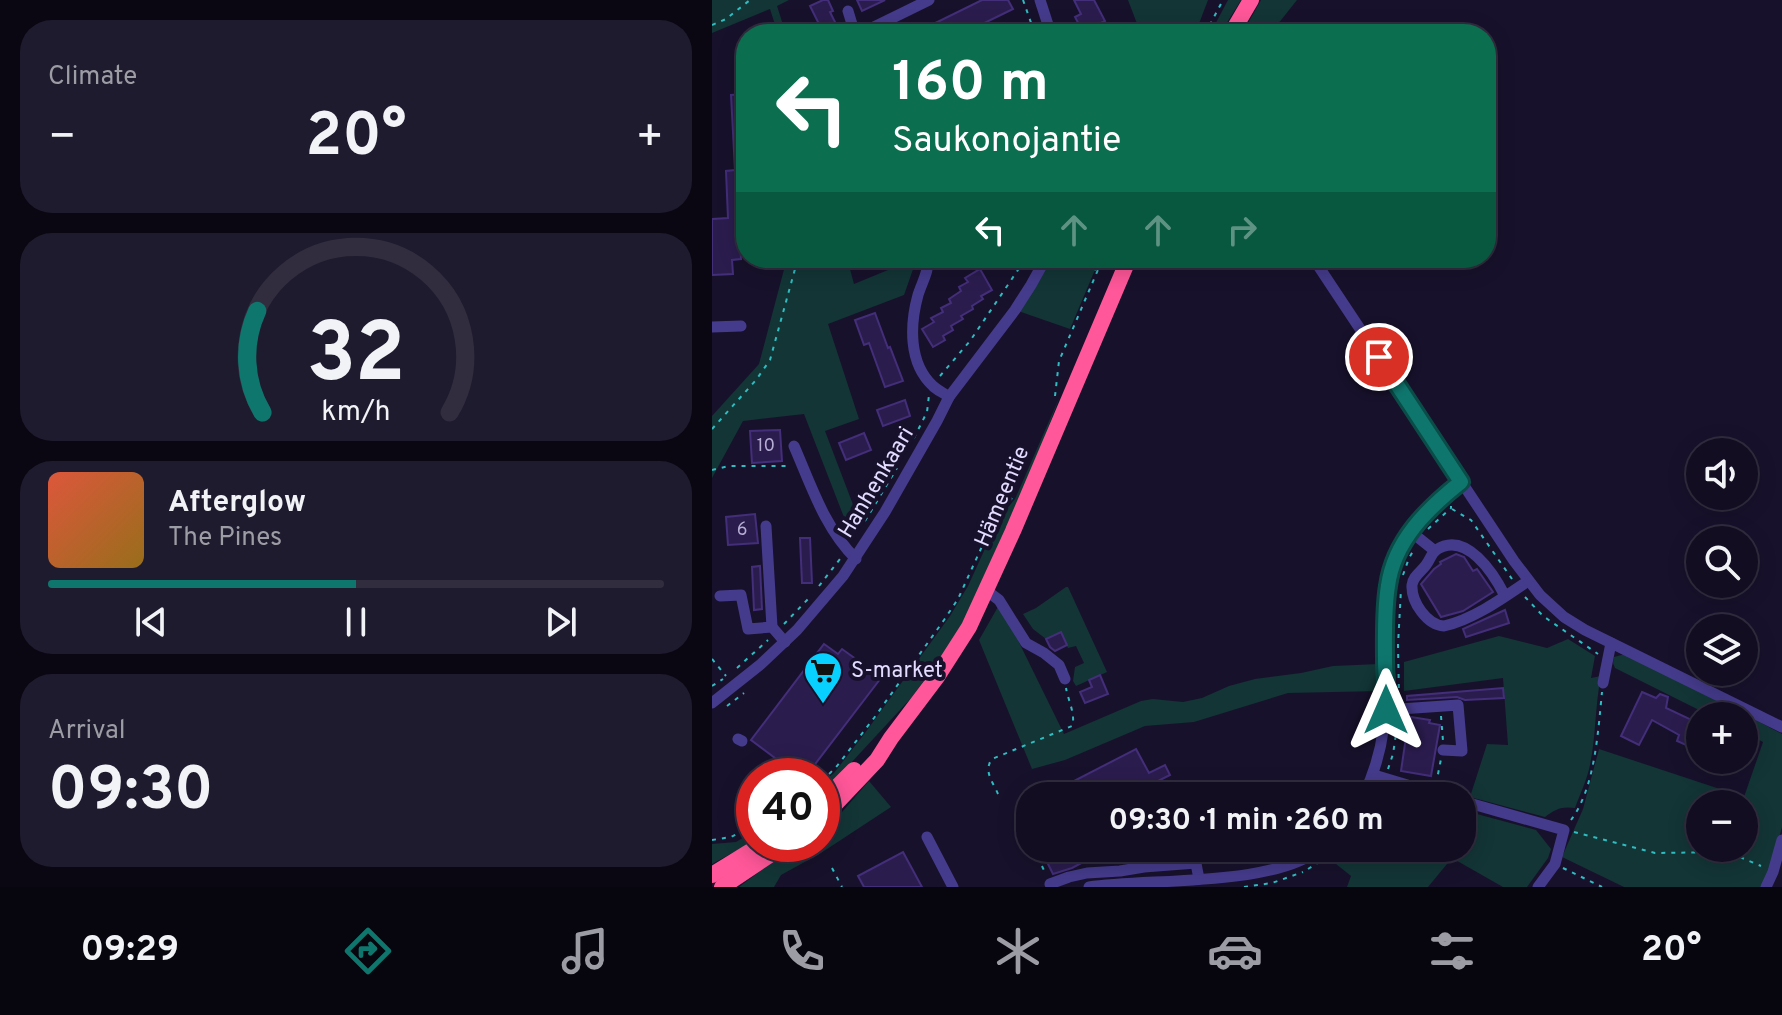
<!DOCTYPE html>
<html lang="en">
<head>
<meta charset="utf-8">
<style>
  body { margin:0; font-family:Overpass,sans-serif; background:#1f1b2e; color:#f1f3f6; height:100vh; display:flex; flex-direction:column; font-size:30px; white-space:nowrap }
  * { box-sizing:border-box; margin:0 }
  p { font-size:26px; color:#9c9ca5 }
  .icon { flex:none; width:44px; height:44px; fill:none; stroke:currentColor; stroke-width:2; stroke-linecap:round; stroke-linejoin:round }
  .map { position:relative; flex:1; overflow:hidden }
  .sheet { display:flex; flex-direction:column; gap:20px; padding:20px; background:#0a0712; width:712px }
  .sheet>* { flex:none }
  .guide { position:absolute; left:24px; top:24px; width:760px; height:244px; border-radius:32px; box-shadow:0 4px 20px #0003,0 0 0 2px #312d3f; background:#0b6e4f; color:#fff; overflow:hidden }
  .buttons { position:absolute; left:974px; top:438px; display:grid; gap:16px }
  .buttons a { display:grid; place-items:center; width:72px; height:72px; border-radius:50%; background:#120d21; box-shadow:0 4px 20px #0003,0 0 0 2px #312d3f; font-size:40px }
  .speed { position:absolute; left:24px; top:758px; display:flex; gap:16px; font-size:40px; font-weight:700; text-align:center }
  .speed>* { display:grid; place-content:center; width:104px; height:104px; border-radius:50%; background:#120d21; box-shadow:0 4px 20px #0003,0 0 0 2px #312d3f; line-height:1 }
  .speed .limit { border:12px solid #d22; background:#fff; color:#111 }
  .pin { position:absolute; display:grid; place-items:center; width:68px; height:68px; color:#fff; margin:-34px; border:4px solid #fff; border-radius:50%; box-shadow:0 2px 8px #0007 }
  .me { position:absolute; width:88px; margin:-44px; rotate:0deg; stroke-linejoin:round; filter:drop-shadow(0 0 6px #0008) }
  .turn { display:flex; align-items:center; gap:28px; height:168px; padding:0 24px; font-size:36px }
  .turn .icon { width:104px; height:104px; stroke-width:2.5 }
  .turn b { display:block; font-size:56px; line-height:68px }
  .lanes { display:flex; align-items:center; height:76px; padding:0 24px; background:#0003; justify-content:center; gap:40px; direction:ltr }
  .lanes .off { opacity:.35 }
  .big { font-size:60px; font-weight:700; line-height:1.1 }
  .sheet .card { flex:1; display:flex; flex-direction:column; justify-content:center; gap:12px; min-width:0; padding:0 28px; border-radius:32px; background:#1f1b2e }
  .sheet .dial { align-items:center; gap:0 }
  .dial svg { height:208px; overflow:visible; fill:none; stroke:#312d3f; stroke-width:7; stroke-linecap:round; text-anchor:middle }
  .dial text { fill:#f1f3f6; stroke:none }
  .song { display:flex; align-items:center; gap:24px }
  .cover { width:96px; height:96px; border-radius:12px; background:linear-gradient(135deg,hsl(10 70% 55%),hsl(40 70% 35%)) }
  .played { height:8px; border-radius:4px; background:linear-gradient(90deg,#0f766e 50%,#312d3f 50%) }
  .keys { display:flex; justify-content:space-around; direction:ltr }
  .heat { display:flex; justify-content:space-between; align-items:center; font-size:44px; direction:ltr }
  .trip { position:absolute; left:304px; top:782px; width:460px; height:80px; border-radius:32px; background:#120d21; box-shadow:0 4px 20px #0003,0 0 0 2px #312d3f; font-weight:700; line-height:80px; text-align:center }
  .dock { display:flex; height:128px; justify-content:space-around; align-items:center; background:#07050d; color:#9c9ca5 }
  .dock .icon { width:56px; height:56px }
  .dock .selected { color:#0f766e }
  .dock b { font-size:36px; color:#f1f3f6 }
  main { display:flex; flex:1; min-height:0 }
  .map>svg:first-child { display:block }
  .green { fill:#133536; fill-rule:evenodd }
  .building { fill:#2b1c4e; stroke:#432e7a; stroke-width:2 }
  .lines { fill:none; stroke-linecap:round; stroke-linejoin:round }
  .path { stroke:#2ebdc1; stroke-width:2; stroke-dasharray:4 6; stroke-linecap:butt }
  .minor { stroke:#453b8c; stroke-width:11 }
  .highway { stroke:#ff5799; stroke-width:16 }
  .route-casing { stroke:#0a4d48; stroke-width:20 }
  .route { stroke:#0f766e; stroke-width:14 }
  .labels { text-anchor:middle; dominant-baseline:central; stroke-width:8; stroke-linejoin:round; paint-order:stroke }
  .number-label { font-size:18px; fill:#b5acd3 }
  .street-label { font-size:22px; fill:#e3dcff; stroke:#18112c }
  .poi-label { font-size:22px; fill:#e3dcff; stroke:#18112c; text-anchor:start }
</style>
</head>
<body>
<main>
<section class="sheet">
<div class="card"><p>Climate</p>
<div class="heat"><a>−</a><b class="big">20°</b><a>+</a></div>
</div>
<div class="card dial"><svg viewBox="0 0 100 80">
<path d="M14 69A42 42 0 1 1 86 69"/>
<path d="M14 69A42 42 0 0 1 12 30" stroke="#0f766e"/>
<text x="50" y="56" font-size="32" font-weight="700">32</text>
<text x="50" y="72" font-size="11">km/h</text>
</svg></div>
<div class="card">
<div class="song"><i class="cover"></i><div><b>Afterglow</b><p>The Pines</p></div></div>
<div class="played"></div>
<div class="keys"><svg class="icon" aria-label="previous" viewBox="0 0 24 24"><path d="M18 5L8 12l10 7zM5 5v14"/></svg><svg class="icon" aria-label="pause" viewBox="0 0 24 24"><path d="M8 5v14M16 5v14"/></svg><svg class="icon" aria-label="next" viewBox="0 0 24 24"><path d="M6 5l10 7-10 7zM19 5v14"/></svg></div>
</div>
<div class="card"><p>Arrival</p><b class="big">09:30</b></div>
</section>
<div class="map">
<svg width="1070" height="887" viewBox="0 0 1070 887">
  <rect width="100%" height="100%" fill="#18112c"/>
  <g class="green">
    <path d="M0,0h77l-12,6 9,28h-8l-8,-25 -58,24z"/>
    <path d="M416,0h80l-13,34h-54z"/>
    <path d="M516,0h13l-21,34h-10z"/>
    <path d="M549,0h36l-27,34h-28z"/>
    <path d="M75,258h60l7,26 63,-26 -13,37 -76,29 31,95 -34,12 35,92 -8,15 -48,-124 -61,7 -31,57v-62l47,-52z"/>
    <path d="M334,258h54l-30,71 -55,-19z"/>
    <path d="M348,396l-27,72 -70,155 -19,30 -32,44 -74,80 -16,14v-8l12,-10 31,-40 85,-117 18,-30 31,-68 16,-19z"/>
    <path d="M354,587h2l39,85 -31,14 -3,-5 2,-14 9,-4 -8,-17 -8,2 -7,-15 -15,6 -13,-10 -10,-15 13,-6z"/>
    <path d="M287,605l9,15 56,114 77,-33 12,-2 30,3 19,-4 27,-12 26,-7 46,-6 32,-7 46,-2 1,27 -92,2 -94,29 -49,4 -80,34 -33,9 -53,-129z"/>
    <path d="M787,636l48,12 21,-9 27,17 -4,22 10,-2c-6,29 -5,60 -11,89 -3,15 -10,29 -15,43 -13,-2 -20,1 -30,9l-75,-20 17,-53 21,1 -5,-67 -99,13v-29z"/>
    <path d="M913,654l84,41 73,39v93l-10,36 -10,24h-138l-62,-30 21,-48 16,-60 145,48 19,-55 -19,-10v-16h-33l-96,-48 -2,-5 1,-6zM988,804h44v44h-44z"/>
    <path d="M157,781l22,26 -70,46 -40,22 -7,12h-35l57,-43h26v-18l20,-14z"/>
    <path d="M750,810l74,20 15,19 -3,9 -21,29h-24l-51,-29 -24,29h-81l4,-11 -20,-16 14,-12h117z"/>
    <path d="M42,831v10l-42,23v-20l24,-2z"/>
  </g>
  <g class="building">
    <path d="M111,0h5l5,11 -3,1 9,18 -8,4h-12l-4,-8 4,-2 -9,-18z"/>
    <path d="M145,0h28l-23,11z"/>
    <path d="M270,0h26l5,9 -51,25h-49z"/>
    <path d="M362,0h20l11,21 -6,3 5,10h-20l-9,-17 6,-3z"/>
    <path d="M34,94v150l-6,1 1,14 -9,1 1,14 -21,1v-56l16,-1 -2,-47 9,-1 -4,-75z"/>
    <path d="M268,269l12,21 -11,6 2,3 -11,7 1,3 -12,7 2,3 -12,7 2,4 -10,6 2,4 -12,7 -11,-18 12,-7 -3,-4 12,-6 -2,-4 10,-5 -2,-4 12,-8 -2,-4 9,-5 -3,-4z"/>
    <path d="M163,313l13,35 2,-1 13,34 -18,6 -16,-44 -5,2 -9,-25z"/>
    <path d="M193,400l5,16 -27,10 -6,-16z"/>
    <path d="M68,430l2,31 -30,2 -2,-32z"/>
    <path d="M152,433l7,17 -25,10 -7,-17z"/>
    <path d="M43,514l3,29 -30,2 -2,-28z"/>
    <path d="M88,538h10l2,45h-10z"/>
    <path d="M744,554l8,3 9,14 4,-2 16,23 -30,19 -22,6 -20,-33 13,-15 7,-5 -1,-2z"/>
    <path d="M48,566l2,43 -8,1 -2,-43z"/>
    <path d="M793,610l4,13 -43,14 -3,-8z"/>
    <path d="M349,632l6,13 -12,6 -5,-4 -4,-8z"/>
    <path d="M112,644l14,10 4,-5 32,23 3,-4 7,6 -78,102h-7l-48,-36z"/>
    <path d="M388,675l8,19 -23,9 -5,-11 12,-5 -3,-7z"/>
    <path d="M791,688l1,10 -39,2 -8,-3 -50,3v-4z"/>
    <path d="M930,692l14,6 4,-4 8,3 -2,11 30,14 -2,9 4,2 -4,7 -6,-1 -2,6 -9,-4 2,-6 -27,-15 -13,25 -18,-9z"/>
    <path d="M699,717l19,3 -1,3 11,2 -9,51 -30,-5 5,-34 2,1z"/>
    <path d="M424,749l13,24 16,-8 5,10 -32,16 2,5h-95z"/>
    <path d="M993,760h26l-7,11z"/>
    <path d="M328,848h113l-26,13 -16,2 -7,-12 -32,17 -19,6z"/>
    <path d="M191,852l19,35h-58l-6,-11z"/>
  </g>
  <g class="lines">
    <g class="path">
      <path d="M311,0l12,34"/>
      <path d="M0,25l14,-6 24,-19"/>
      <path d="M493,34l18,-34"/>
      <path d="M364,258l20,12"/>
      <path d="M228,376l30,-35 56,-83"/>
      <path d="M343,396l4,-35 44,-103"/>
      <path d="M0,429l44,-49 14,-20 28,-102"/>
      <path d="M202,438l13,-26 2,-17"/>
      <path d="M0,470l17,-4h61"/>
      <path d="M740,509l19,11 41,59"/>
      <path d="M153,521l32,-53"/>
      <path d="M716,529l23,-21v-2"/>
      <path d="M691,575l6,-17 6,-10"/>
      <path d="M107,586l21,-27"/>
      <path d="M813,597l18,19 55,38"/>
      <path d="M72,624l26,-27"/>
      <path d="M0,659l14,17"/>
      <path d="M25,668l31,-28"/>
      <path d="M0,686l11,-7"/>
      <path d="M687,698l-1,-53 3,-56"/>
      <path d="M15,706l17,-13"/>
      <path d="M729,716l2,25"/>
      <path d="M676,769l5,-15 5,-33"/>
      <path d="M110,781l15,-15 37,-48 70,-98 14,-21 36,-79 18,-22"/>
      <path d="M724,784l5,-25"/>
      <path d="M286,794c-5,-12 -15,-23 -6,-35l80,-33c4,-11 -4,-26 -6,-38"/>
      <path d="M859,820c24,-32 27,-88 31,-128"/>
      <path d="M862,832l81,21 73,-1 33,14"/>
      <path d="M0,840l19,-3 23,-12"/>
      <path d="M330,866l4,9"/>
      <path d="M120,868l10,19"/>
      <path d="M851,868l39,19"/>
      <path d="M596,869l33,-21"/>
      <path d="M532,887l28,-4 31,-11"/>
    </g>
    <g class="minor">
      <path d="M328,0l11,34"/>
      <path d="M136,11l7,23"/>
      <path d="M162,27l55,-27"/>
      <path d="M216,258c1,14 -6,24 -10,37 -8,29 -10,68 15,91 4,4 11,7 16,11"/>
      <path d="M601,258l201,303 26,34 24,22 21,13 197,97"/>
      <path d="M0,327l29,-1"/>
      <path d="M82,446c17,39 31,83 62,113"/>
      <path d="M54,526l6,101"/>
      <path d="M698,531l25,20"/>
      <path d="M275,591l12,9 27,43 18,10 15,12 6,14"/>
      <path d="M8,596l21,-1 7,34 24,-2 13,15"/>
      <path d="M793,596c-11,-22 -39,-66 -69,-46 -5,4 -6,10 -10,15 -5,7 -13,11 -14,20 -1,17 15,40 32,41 30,-7 59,-28 84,-45"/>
      <path d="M891,683l8,-40"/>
      <path d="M0,703l49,-39 36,-34 46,-54 42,-64 52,-91 12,-24 66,-87 16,-25 15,-27"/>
      <path d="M674,710l72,-5 4,46 -19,-1"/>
      <path d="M26,739l4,2"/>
      <path d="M662,775l70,21"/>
      <path d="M651,796c29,-58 22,-106 23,-168 0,-23 0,-46 8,-67 14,-34 40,-57 67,-79"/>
      <path d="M750,801l102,29 -9,34 -17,23"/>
      <path d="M215,837l26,50"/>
      <path d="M481,848l6,31"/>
      <path d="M338,884l19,-7 18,-4 33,-2 24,-4 52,-4"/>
      <path d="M377,887c61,-9 186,0 232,-39"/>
      <path d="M1054,887l7,-15 9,-32"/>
    </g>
    <g class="highway">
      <path d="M519,34l20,-34"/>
      <path d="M110,802l32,-32"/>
      <path d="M110,818l55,-58 14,-22 46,-61 32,-50 44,-96 116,-273"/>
      <path d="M0,875l50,-31"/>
      <path d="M10,887l64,-43"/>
    </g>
  </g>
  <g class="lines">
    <defs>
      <path id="route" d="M667,357l82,125c-34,27 -67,59 -73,104 -4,24 -3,50 -3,74 0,17 3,34 1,50"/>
    </defs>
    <use href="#route" class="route-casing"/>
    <use href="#route" class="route"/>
  </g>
  <defs>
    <symbol id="supermarket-pin" viewBox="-11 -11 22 30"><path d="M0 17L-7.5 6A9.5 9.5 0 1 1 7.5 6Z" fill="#08d1ff" stroke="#18112c"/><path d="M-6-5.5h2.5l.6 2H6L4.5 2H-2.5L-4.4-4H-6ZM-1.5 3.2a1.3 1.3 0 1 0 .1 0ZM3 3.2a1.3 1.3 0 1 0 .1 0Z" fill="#111"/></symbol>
  </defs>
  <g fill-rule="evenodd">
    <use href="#supermarket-pin" x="89" y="649" width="44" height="60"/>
  </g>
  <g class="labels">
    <g class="number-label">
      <text x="54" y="446">10</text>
      <text x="30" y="530">6</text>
    </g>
    <g class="street-label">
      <text transform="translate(165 483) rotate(-59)">Hanhenkaari</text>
      <text transform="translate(291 497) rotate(-67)">Hämeentie</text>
    </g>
    <g class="poi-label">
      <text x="139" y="671">S-market</text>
    </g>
  </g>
</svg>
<div class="buttons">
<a><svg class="icon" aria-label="sound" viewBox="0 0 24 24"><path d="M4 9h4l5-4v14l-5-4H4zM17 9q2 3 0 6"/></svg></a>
<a><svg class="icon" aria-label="search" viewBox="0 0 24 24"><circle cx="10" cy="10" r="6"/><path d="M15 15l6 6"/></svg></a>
<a><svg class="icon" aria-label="layers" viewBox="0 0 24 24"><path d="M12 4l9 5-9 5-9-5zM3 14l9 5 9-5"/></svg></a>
<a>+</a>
<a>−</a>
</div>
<div class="speed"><div class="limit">40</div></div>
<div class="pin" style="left:667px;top:357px;background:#d93025"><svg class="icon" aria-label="arrive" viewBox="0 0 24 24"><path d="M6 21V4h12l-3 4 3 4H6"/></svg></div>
<svg class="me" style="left:674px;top:710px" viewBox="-20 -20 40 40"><path d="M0-17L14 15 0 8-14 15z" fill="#0f766e" stroke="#fff" stroke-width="4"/></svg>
<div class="trip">09:30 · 1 min · 260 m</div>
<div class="guide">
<div class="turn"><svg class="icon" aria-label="left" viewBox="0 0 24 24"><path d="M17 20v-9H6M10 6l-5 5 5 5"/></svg><div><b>160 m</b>Saukonojantie</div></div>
<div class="lanes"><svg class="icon" aria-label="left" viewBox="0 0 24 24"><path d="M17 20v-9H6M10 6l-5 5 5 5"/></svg><svg class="icon off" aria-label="ahead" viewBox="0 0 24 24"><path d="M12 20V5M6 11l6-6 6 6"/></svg><svg class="icon off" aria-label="ahead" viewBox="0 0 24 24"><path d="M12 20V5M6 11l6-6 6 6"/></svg><svg class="icon off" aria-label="right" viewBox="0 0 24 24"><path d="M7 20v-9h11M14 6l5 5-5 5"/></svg></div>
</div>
</div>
</main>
<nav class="dock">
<b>09:29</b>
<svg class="icon selected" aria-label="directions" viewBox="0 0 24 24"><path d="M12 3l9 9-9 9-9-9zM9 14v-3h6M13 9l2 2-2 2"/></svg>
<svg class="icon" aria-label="music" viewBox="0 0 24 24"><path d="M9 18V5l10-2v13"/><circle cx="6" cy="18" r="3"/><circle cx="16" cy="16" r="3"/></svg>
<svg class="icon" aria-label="phone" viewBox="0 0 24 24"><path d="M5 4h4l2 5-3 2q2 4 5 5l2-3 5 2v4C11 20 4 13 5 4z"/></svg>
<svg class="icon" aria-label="climate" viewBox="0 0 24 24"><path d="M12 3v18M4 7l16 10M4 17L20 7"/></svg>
<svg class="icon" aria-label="car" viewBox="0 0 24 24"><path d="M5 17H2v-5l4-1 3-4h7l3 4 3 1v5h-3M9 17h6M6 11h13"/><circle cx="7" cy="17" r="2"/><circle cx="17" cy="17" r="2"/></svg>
<svg class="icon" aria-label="filters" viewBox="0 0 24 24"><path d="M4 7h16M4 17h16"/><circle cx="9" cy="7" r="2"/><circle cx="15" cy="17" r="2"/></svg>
<b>20°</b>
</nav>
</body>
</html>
